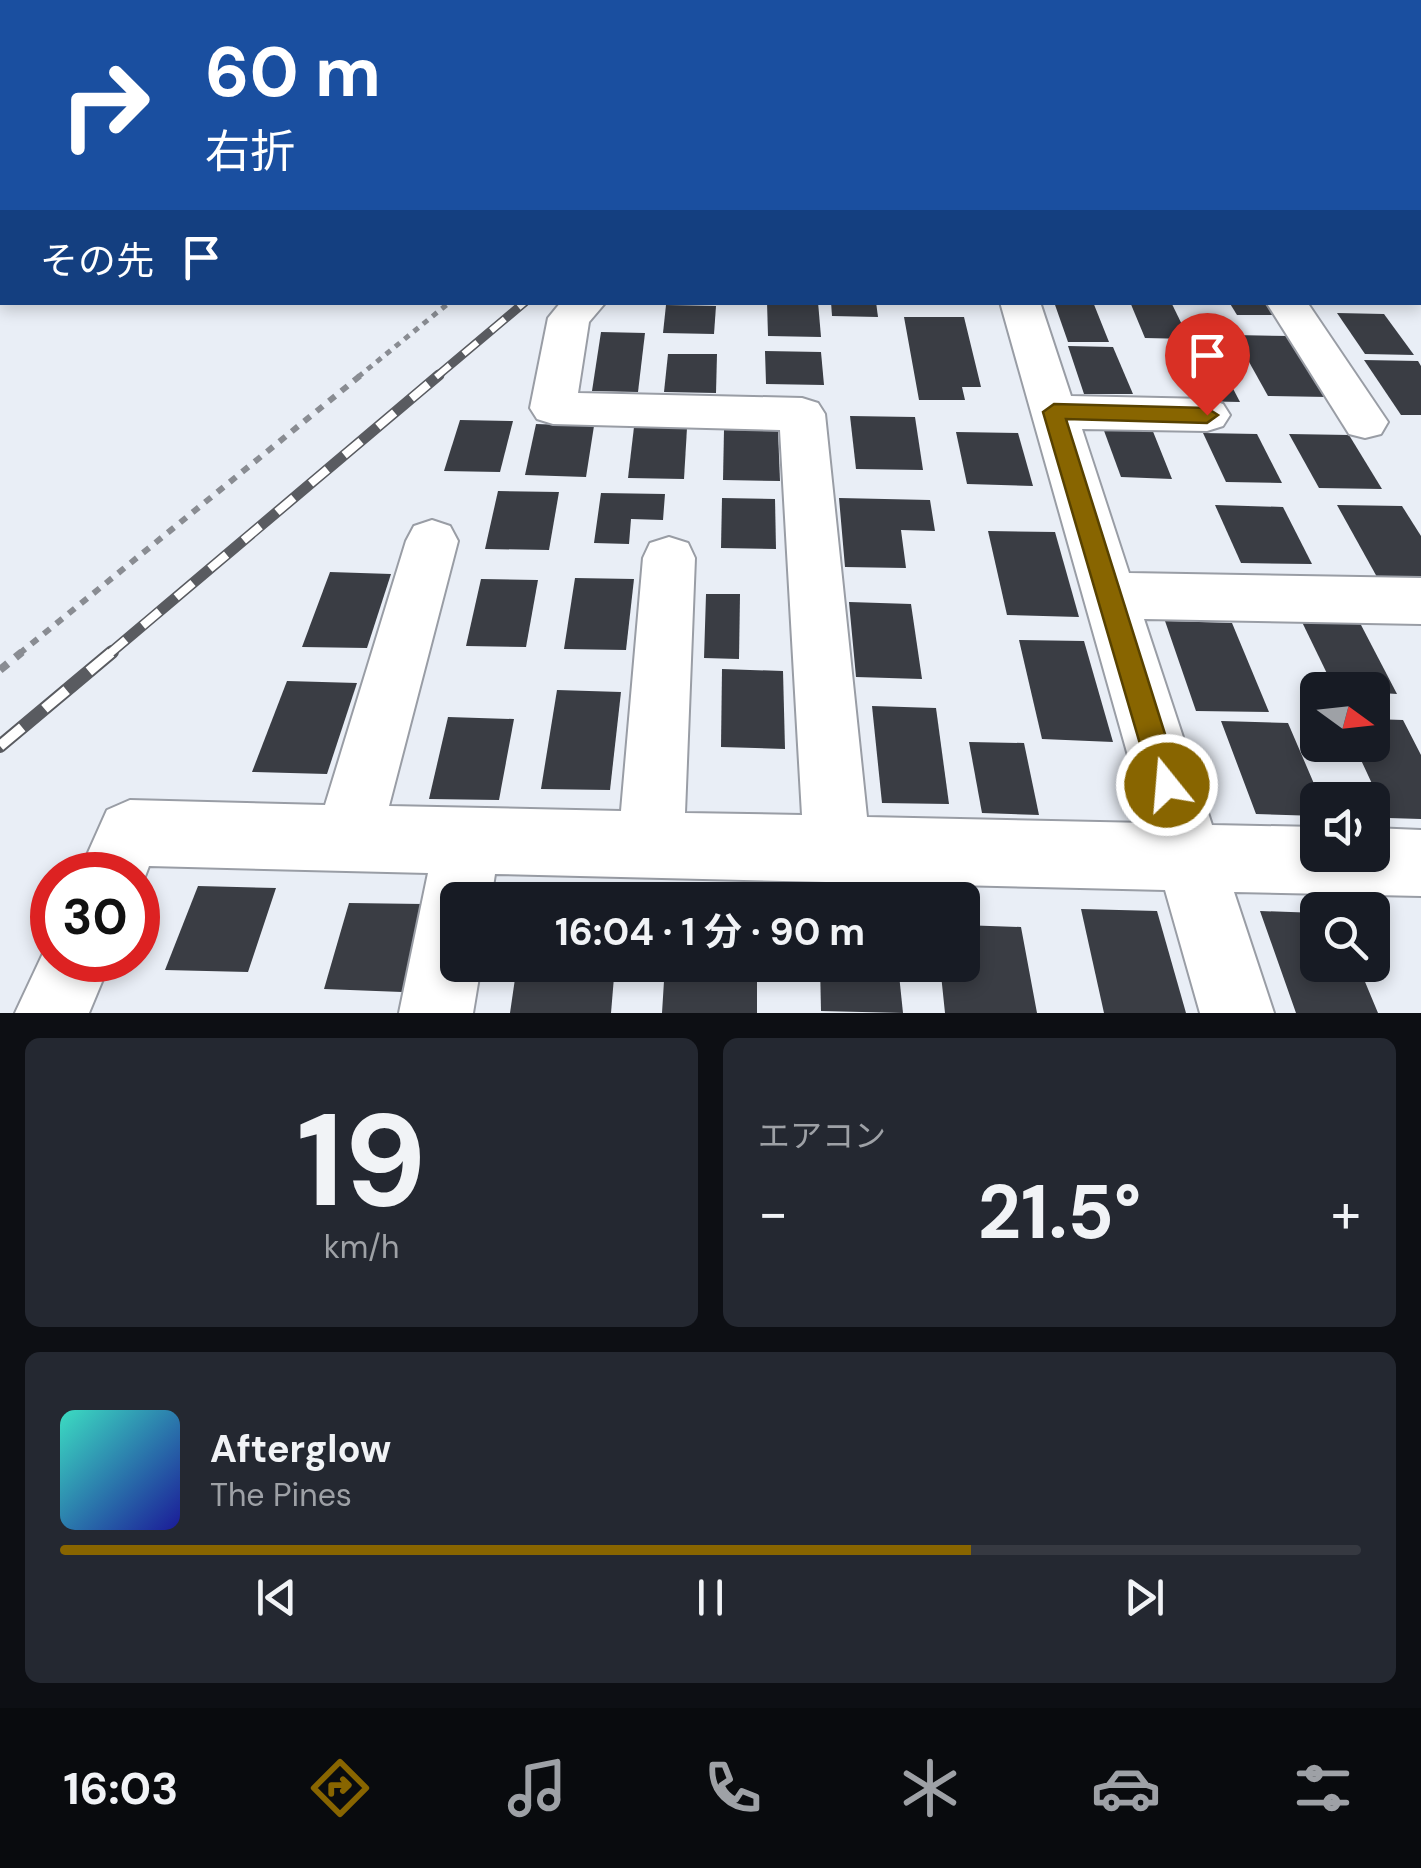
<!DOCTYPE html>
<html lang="ja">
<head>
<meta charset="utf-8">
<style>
  body { margin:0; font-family:"DM Sans","Noto Sans JP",sans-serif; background:#242831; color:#f1f3f6; height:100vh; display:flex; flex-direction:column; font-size:38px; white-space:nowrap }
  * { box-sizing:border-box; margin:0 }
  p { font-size:32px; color:#9ea1a6 }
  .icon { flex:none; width:55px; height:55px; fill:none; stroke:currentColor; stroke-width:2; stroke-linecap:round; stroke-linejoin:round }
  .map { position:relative; height:1013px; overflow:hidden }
  .details { display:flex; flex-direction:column; gap:25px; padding:25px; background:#0d0f14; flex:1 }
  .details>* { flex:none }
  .banner { position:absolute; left:0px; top:0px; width:1422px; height:305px; box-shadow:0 5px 15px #0003; background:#1a4fa0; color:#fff; overflow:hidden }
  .needle { width:65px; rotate:105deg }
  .controls { position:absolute; left:1300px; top:672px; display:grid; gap:20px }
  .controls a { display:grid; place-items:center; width:90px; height:90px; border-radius:15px; background:#171b24; box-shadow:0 5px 15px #0003; font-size:50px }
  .speed { position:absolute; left:30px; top:852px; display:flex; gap:20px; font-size:50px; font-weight:700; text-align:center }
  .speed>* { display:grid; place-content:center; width:130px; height:130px; border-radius:50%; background:#171b24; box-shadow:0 5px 15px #0003; line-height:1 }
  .speed .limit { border:15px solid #d22; background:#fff; color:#111 }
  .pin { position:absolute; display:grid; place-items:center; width:85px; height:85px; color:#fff; margin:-102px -42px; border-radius:50% 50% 50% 0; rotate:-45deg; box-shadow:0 0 10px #0007 }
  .pin .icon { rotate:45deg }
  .me { position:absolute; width:110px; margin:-55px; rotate:343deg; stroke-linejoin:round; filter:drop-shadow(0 0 8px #0008) }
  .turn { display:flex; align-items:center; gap:35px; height:210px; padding:0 40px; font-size:45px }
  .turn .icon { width:130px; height:130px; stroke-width:2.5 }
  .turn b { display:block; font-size:70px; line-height:85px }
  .then { display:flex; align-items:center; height:95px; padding:0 40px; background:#0003; gap:20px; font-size:38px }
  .big { font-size:75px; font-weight:700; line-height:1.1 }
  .details .card { flex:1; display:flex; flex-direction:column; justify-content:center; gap:15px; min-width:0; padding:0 35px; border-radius:15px; background:#242831 }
  .details .dial { align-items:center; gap:0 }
  .dial b { font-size:130px; line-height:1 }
  .song { display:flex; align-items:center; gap:30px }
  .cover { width:120px; height:120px; border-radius:15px; background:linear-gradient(135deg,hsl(170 70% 55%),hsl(240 70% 35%)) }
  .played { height:10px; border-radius:5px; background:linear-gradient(90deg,#886500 70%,#363941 70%) }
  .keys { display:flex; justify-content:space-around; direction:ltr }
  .heat { display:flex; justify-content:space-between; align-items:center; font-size:55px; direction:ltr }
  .details .tiles { flex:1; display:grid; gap:25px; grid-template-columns:1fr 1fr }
  .card:last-child { grid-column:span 2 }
  .trip { position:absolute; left:440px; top:882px; width:540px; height:100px; border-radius:15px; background:#171b24; box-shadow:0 5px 15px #0003; font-weight:700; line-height:100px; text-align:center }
  .dock { display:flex; height:160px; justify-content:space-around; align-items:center; background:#090b0e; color:#9ea1a6 }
  .dock .icon { width:70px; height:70px }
  .dock .on { color:#886500 }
  .dock b { font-size:45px; color:#f1f3f6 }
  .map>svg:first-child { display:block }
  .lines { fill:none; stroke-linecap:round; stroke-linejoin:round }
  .stream { stroke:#a5b7dd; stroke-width:14 }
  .building { fill:#3a3d44 }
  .minor-casing { stroke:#999da5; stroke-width:4 }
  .path-far2 { stroke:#898c92; stroke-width:5; stroke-dasharray:6 6; stroke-linecap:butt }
  .path-far1 { stroke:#898c92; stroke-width:6; stroke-dasharray:8 8; stroke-linecap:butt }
  .path { stroke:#898c92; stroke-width:8; stroke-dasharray:10 10; stroke-linecap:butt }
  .minor { fill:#fff; fill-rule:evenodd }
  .rail-far2-casing { stroke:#595b60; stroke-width:9 }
  .rail-far1-casing { stroke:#595b60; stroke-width:11 }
  .rail-casing { stroke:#595b60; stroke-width:14 }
  .rail-far2 { stroke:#fff; stroke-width:6; stroke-dasharray:18; stroke-linecap:butt }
  .rail-far1 { stroke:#fff; stroke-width:8; stroke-dasharray:22; stroke-linecap:butt }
  .rail { stroke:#fff; stroke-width:10; stroke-dasharray:29; stroke-linecap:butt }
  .route { fill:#886500; stroke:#584200; stroke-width:2.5 }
</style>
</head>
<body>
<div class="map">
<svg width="1421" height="1013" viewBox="0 0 1421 1013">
  <rect width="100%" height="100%" fill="#e9eef6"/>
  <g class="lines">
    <path class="stream" d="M1180,2l7,-2"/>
  </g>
  <g class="building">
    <path d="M767,302h51l3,35 -53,-1z"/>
    <path d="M831,302h45l2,15 -46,-1z"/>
    <path d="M1054,302h39l16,40h-41z"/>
    <path d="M1130,302h41l18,37 -44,-1z"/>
    <path d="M1229,302h41l8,13h-41z"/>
    <path d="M666,305l50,1 -2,28 -51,-1z"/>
    <path d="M1337,313l47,1 30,41 -49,-1z"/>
    <path d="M904,317h60l17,70h-19l3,13h-46z"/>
    <path d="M601,332l44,1 -7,59 -46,-1z"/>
    <path d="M1234,335l56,1 38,61 -60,-1z"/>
    <path d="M1068,346l45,1 20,47h-49z"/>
    <path d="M765,351l56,1 3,33 -58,-1z"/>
    <path d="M1168,353l47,1 25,48 -49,-1z"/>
    <path d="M668,354h49l-1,39 -52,-1z"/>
    <path d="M1364,360l54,1 3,5v49h-20z"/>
    <path d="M850,416l65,1 8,53 -67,-1z"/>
    <path d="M460,420l53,1 -13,51 -56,-1z"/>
    <path d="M536,424l58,2 -8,51 -61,-2z"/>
    <path d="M634,427l53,1 -3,51 -56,-1z"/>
    <path d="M1103,428l49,1 20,50 -51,-2z"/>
    <path d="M724,430l54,1 2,50 -57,-1z"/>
    <path d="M956,432l62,1 15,53 -66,-2z"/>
    <path d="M1203,433l54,1 25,49 -56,-1z"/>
    <path d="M1289,434l60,1 33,54 -63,-1z"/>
    <path d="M498,491l61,1 -10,58 -64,-1z"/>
    <path d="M601,493l64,1 -2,26 -32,-1 -2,25 -35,-1z"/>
    <path d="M722,498l53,1 1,50 -55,-1z"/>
    <path d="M839,498l91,2 5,31 -34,-1 5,38 -61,-1z"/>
    <path d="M1215,505l68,2 29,57 -71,-1z"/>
    <path d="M1337,505l65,1 19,30v42l-44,-1z"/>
    <path d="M988,531l67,1 24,85 -72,-2z"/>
    <path d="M330,572l61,2 -24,74 -65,-1z"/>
    <path d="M575,578l59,1 -8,71 -62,-1z"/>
    <path d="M481,579l57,1 -12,67 -60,-1z"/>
    <path d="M706,594h34l-1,65 -35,-1z"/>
    <path d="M849,602l62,2 11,75 -66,-2z"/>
    <path d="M1165,621l67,2 37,89 -73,-1z"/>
    <path d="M1302,622l58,1 37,71 -62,-4z"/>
    <path d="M1019,640l65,1 29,101 -71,-3z"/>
    <path d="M722,669l61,2 2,78 -64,-2z"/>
    <path d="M287,681l70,2 -30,91 -75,-2z"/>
    <path d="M557,690l64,2 -11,98 -69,-1z"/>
    <path d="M872,706l64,2 13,96 -67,-1z"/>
    <path d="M448,717l66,2 -15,81 -70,-1z"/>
    <path d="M1372,719l31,1 18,35v64l-33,-1 -34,-73h18z"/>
    <path d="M1221,721l67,2 33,77h-3v16l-62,-2z"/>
    <path d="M969,742l55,1 15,72 -57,-2z"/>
    <path d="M198,886l78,2 -28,84 -83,-2z"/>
    <path d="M669,892l87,3v5h-87z"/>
    <path d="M528,895l82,2v3h-83z"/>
    <path d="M349,903l74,1 -21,88 -78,-3z"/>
    <path d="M1081,909l76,2 29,102h-82z"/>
    <path d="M1260,911l58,2v52h40l20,48h-82z"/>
    <path d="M962,925l59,2 16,86h-92l-5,-48h22z"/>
    <path d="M517,965h98l-4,48h-101z"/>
    <path d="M665,965h92v48h-95z"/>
    <path d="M820,965h78l5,48 -82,-2z"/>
  </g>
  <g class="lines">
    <defs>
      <g id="minor">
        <path d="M917,0h26l1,2h-26z"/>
        <path d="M992,0h26l1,2h-26z"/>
        <path d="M1293,0h28l1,2h-27z"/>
        <rect x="1420" y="36" width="1" height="16"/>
        <rect x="1420" y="110" width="1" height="19"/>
        <path d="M1420,253l1,1v24l-1,-1z"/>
        <path d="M561,302h45l-17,20 -11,71 224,5 16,5 7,11 42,403 280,6 -147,-521h40l31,94 136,3 16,5 7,11 -7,11 -16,5 -125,-2 47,144 292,5v46l-277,-5 68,206 106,2v28h54v-27l49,2v66l-187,-4 40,121h-74l-35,-123 -670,-16 -4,26h-33v65h23l-8,48h-74l29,-140 -279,-7 -11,29v-20h-60l29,-65 23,-10 195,5 81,-264 8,-15 18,-6 18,6 8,15 -69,265 232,5 22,-253 7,-15 19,-6 19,6 7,15 -10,255 117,2 -22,-385 -227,-6 -16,-5 -7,-11 18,-90z"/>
        <path d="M1266,302h41l81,120 -7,12 -16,4 -16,-4z"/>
        <path d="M52,934v26h59l-22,53h-74z"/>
      </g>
    </defs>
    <use href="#minor" class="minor-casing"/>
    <path class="path-far2" d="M358,377l92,-75"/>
    <path class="path-far1" d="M19,654l342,-279"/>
    <path class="path" d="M0,670l22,-18"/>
    <use href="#minor" class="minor"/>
    <defs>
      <path id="rail-far2" d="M436,377l89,-75"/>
      <path id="rail-far1" d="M109,654l330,-279"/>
      <path id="rail" d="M0,746l112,-94"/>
    </defs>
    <use href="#rail-far2" class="rail-far2-casing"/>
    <use href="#rail-far1" class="rail-far1-casing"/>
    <use href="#rail" class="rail-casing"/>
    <use href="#rail-far2" class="rail-far2"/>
    <use href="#rail-far1" class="rail-far1"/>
    <use href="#rail" class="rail"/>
  </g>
  <path class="route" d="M1054,404l153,4 11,7 -11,8 -141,-4 115,366 -4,10 -10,4 -10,-4 -5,-10 -109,-373z"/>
</svg>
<div class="controls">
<a><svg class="needle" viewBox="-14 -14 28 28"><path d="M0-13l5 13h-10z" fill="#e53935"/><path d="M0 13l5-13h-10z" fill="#9ea1a6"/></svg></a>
<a><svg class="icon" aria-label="sound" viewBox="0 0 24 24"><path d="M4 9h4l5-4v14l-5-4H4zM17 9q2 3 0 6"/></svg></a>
<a><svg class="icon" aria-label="search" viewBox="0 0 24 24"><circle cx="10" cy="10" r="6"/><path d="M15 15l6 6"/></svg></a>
</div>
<div class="speed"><div class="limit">30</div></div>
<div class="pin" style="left:1207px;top:415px;background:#d93025"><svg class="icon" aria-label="arrive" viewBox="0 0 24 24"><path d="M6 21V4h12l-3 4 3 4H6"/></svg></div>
<svg class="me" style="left:1167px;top:785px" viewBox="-20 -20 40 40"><circle r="17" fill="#886500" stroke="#fff" stroke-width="3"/><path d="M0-11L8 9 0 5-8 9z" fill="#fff"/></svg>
<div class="trip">16:04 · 1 分 · 90 m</div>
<div class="banner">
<div class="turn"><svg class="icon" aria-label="right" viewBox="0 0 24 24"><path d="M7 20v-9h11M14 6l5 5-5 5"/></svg><div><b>60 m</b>右折</div></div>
<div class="then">その先<svg class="icon" aria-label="arrive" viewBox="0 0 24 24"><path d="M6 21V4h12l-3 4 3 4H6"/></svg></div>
</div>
</div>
<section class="details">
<div class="tiles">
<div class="card dial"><b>19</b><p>km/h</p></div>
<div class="card"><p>エアコン</p>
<div class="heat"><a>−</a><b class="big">21.5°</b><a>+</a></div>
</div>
<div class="card">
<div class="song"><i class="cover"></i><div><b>Afterglow</b><p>The Pines</p></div></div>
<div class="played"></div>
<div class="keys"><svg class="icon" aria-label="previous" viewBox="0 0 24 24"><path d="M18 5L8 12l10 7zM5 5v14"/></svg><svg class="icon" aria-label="pause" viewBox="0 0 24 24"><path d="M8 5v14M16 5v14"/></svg><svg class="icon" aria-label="next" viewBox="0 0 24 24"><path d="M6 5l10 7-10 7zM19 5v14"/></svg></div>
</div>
</div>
</section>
<nav class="dock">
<b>16:03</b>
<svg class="icon on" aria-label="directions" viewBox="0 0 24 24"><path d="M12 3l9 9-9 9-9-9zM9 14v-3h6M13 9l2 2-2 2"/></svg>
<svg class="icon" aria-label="music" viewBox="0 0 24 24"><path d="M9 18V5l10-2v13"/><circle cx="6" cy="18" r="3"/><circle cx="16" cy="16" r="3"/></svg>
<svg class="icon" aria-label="phone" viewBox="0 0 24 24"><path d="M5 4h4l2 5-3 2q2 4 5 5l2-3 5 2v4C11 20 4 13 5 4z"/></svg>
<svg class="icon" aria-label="climate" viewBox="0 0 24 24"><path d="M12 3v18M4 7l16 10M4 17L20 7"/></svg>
<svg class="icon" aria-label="car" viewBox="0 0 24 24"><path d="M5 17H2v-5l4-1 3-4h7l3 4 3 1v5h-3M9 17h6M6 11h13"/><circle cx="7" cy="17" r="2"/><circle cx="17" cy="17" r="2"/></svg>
<svg class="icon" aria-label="filters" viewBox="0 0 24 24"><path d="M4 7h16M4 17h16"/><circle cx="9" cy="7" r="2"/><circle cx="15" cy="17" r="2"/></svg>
</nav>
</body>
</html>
